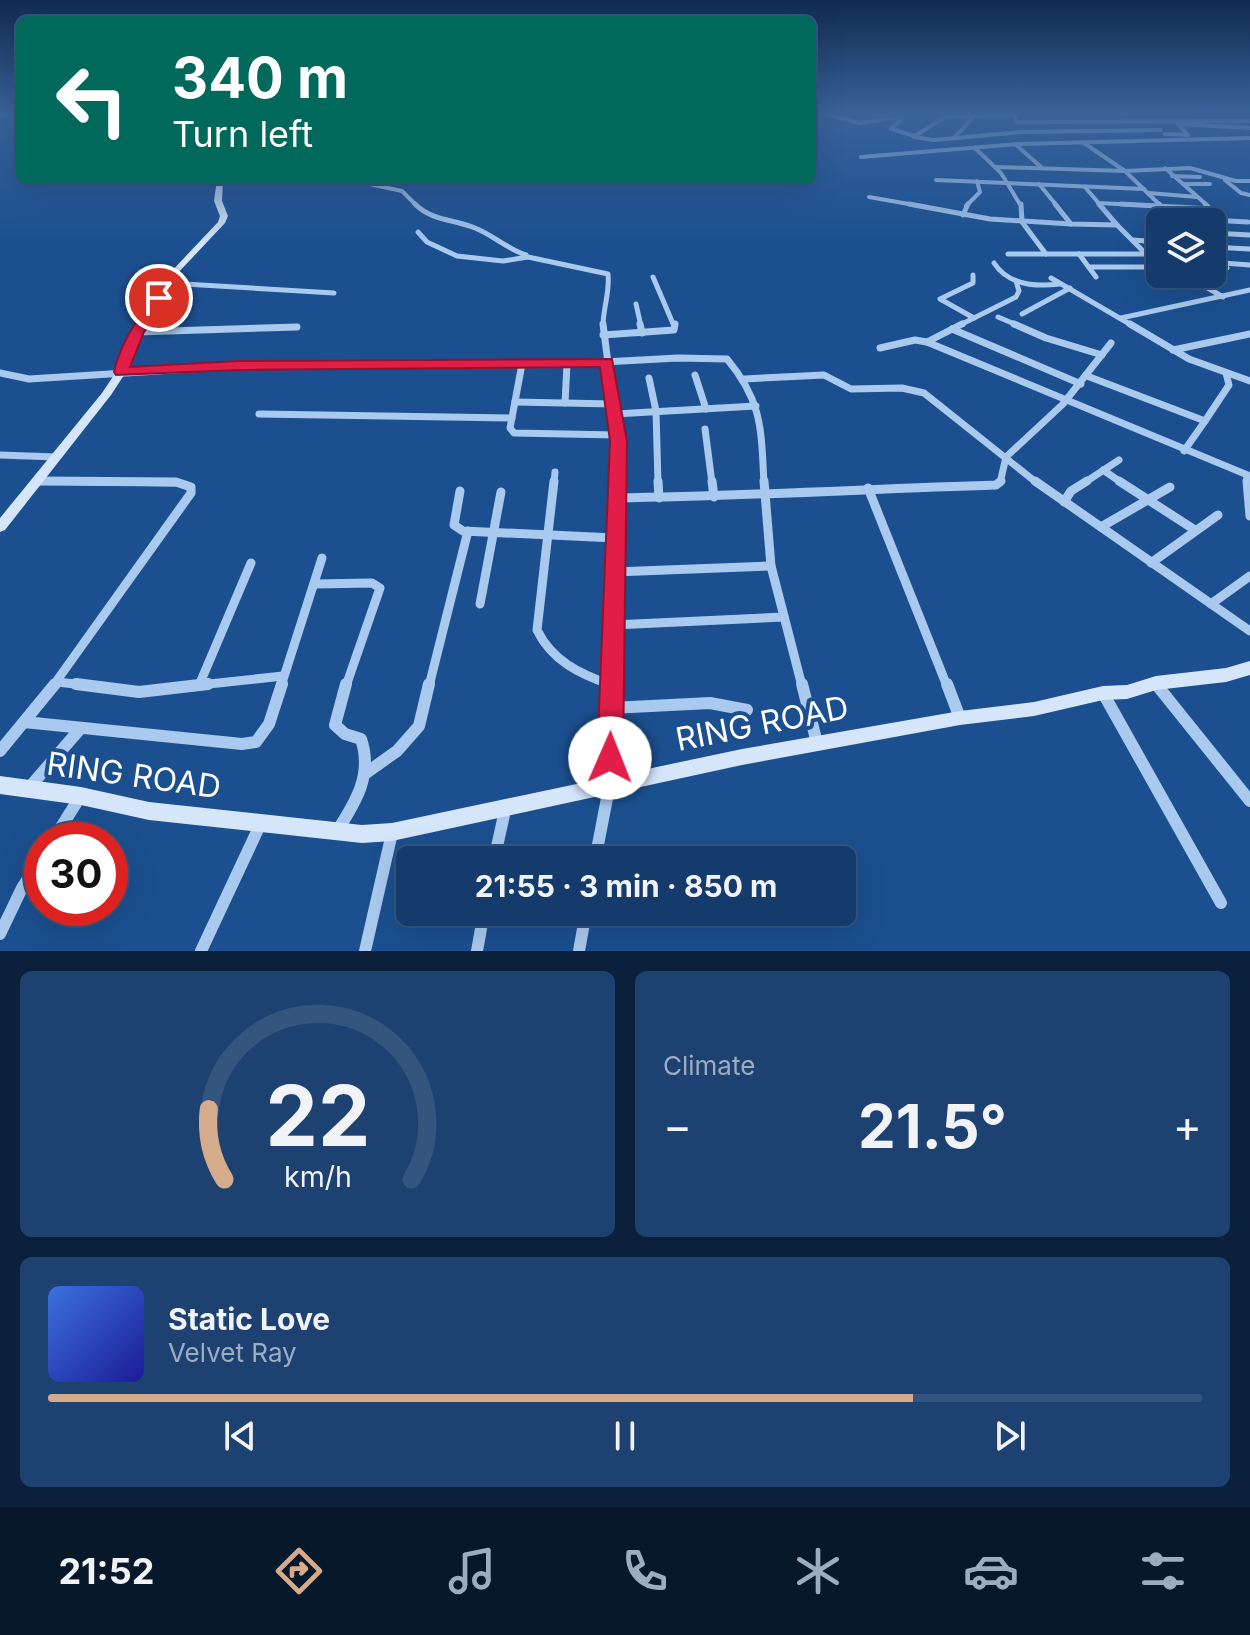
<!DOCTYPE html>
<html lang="en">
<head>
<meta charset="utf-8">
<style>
  body { margin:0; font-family:Inter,sans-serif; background:#1d4271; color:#f1f3f6; height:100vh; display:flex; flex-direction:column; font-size:30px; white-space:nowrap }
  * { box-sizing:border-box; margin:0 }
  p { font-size:26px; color:#9dadc1 }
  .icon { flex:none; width:44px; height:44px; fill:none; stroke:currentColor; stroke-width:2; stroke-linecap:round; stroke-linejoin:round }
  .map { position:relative; height:951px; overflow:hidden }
  .panel { display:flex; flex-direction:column; gap:20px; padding:20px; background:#0b203b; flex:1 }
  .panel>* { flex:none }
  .top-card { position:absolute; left:16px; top:16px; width:800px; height:168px; border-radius:12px; box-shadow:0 8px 32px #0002,0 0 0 2px #33557e; background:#00695c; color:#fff; overflow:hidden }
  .tools { position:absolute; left:1146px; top:208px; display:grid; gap:16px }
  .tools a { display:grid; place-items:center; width:80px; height:80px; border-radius:12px; background:#143b6b; box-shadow:0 8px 32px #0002,0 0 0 2px #33557e; font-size:40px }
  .speed { position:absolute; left:24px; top:822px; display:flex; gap:16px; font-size:40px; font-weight:700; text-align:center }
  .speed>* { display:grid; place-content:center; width:104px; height:104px; border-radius:50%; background:#143b6b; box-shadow:0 8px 32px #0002,0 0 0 2px #33557e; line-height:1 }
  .speed .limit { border:12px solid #d22; background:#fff; color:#111 }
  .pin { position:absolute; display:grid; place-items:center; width:68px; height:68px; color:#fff; margin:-34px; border:4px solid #fff; border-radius:50%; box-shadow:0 2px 8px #0007 }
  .me { position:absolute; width:88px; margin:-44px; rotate:1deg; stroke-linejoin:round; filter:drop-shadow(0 0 6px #0008) }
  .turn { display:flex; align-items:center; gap:28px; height:168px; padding:0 24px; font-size:36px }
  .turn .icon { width:104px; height:104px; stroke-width:2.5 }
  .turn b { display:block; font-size:56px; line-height:68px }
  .big { font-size:60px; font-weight:700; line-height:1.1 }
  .panel .tile { flex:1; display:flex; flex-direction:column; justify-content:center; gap:12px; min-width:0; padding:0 28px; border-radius:12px; background:#1d4271 }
  .panel .dial { align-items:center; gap:0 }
  .dial svg { height:208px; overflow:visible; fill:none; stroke:#33557e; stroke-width:7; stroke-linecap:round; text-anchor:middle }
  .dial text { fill:#f1f3f6; stroke:none }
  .song { display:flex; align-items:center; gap:24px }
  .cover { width:96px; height:96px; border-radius:12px; background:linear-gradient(135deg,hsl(220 70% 55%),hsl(240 70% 35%)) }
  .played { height:8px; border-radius:4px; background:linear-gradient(90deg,#d6ab8b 75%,#33557e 75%) }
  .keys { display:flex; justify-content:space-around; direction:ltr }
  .heat { display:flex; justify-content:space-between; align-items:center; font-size:44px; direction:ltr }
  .panel .tiles { flex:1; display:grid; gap:20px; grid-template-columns:1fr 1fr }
  .tile:last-child { grid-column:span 2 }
  .trip { position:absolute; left:396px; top:846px; width:460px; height:80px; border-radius:12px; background:#143b6b; box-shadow:0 8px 32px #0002,0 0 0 2px #33557e; font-weight:700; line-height:80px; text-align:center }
  .tabs { display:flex; height:128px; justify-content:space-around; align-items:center; background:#08182b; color:#9dadc1 }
  .tabs .icon { width:56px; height:56px }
  .tabs .selected { color:#d6ab8b }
  .tabs b { font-size:36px; color:#f1f3f6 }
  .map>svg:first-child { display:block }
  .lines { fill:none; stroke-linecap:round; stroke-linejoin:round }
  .street-far4 { stroke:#a9c9ee; stroke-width:4 }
  .street-far3 { stroke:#a9c9ee; stroke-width:5 }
  .street-far2 { stroke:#a9c9ee; stroke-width:7 }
  .street-far1 { stroke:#a9c9ee; stroke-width:9 }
  .street { stroke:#a9c9ee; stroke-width:12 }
  .secondary { fill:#d6e6fa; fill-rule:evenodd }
  .route { fill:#e11d48; stroke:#92132f; stroke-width:2 }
  .labels { text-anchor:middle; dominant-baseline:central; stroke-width:8; stroke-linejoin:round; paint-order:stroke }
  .near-street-label { font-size:32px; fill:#fff; stroke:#1b4f8f }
</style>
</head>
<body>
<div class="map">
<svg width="1250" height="951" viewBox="0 0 1250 951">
  <rect width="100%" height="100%" fill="#1b4f8f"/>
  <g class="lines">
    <g class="street-far4">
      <path d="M823,113l36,10 44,-6 -12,12 24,7 30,-19 70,-2 2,7 233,-1"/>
      <path d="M0,116l11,-3"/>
      <path d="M1165,134l23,1 -10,-11 72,4"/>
      <path d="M914,137l20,3 88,-8 139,-2"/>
      <path d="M955,137l19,-21"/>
      <path d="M1084,143l41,28 36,35"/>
      <path d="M1015,144l26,23"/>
      <path d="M976,149l25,24 20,33"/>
      <path d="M861,157l158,-13 231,-6"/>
      <path d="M996,167l129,4 65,-3 46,13h14"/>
      <path d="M1165,168l43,38"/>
      <path d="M1172,176l28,1"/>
      <path d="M351,180l51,11 15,15"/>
      <path d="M936,180l208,9"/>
      <path d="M1225,180l16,13 9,2"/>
      <path d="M1039,184l18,22"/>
      <path d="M1183,184h27"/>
      <path d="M1085,187l16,19"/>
      <path d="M1149,193l48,4"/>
      <path d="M869,197l51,9"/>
      <path d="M1098,203l61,3"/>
      <path d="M966,206l14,-14 -3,-11"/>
    </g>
    <g class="street-far3">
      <path d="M415,204c17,17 38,15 60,24 18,7 32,21 51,27"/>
      <path d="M909,204l81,15 81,5"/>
      <path d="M1021,204l1,18 24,32"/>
      <path d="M1055,204l16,20 46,1 -18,-21"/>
      <path d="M1121,204l91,5"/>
      <path d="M1159,204l18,18"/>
      <path d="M1205,204l18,16"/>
      <path d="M963,215l5,-11"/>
      <path d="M1173,218l75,4"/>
      <path d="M418,232l9,10 30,14 46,5 25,-4 80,17c2,19 -5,34 -5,52"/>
      <path d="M1212,233l38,2"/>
      <path d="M1133,240l27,2"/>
      <path d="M1212,247l38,2"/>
      <path d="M1008,254h138l-29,-29"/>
      <path d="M1079,254l17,23"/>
      <path d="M1212,254l15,14 -15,1"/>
      <path d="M994,263c14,22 42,24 66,21"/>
      <path d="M1223,263l27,2"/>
      <path d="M1089,267h71"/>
      <path d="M1184,274l39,23"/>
      <path d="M973,275v8l-33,16 34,19"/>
      <path d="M653,277l21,49"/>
      <path d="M1051,278l82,48"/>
      <path d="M168,283l166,10"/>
      <path d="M636,304l5,22"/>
      <path d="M1022,314l48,-26"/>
      <path d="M998,317l21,9"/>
      <path d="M1121,318l129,-28"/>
      <path d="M958,326l58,-29 3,-6 -3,-10"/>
    </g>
    <g class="street-far2">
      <path d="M603,324l15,117 -1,42"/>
      <path d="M640,324l2,9"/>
      <path d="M1014,324l32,14 56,17"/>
      <path d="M1130,324l59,35 61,22"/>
      <path d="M952,329l129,55"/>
      <path d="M137,332l160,-5"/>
      <path d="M603,335l71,-5 1,-6"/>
      <path d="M927,342l35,-18"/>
      <path d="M880,348l35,-8 12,2 323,134"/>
      <path d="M1173,350l77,-16"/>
      <path d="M522,364l-12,64 4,5 103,2"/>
      <path d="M0,373l29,6 209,-13 329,-2 111,-6 49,1c36,43 34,71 37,124"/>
      <path d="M695,375l11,34"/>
      <path d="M1087,376l118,45 -21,30"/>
      <path d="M649,378l7,33 2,72"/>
      <path d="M744,379l80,-4 27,14 51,-1 22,5 113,90"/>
      <path d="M515,402l98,2"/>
      <path d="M565,403l2,-39"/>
      <path d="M259,414l253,4"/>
      <path d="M615,414l141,-8"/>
      <path d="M1205,421l24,-36 -3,-12"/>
      <path d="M705,429l7,54"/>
      <path d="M0,455l56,2"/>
      <path d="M1103,470l19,13"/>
      <path d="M37,481l141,2"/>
      <path d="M554,483l1,-11"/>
      <path d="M1000,483l6,-26 57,-53 48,-61"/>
      <path d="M1084,483l35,-23"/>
      <path d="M1247,483v-8"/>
    </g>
    <g class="street-far1">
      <path d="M37,481l139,1 15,5v6l-138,193"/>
      <path d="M554,481l-17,149c15,31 43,44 74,55"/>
      <path d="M658,481l1,17"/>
      <path d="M712,481l2,16"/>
      <path d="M764,481l7,85 31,120"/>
      <path d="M1035,481l215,150"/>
      <path d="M1119,481l76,49"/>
      <path d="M1247,481l3,35"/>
      <path d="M868,488l79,198"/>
      <path d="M460,491l-6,34 9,6 152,7"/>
      <path d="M617,498c127,-2 252,-9 379,-13l5,-4"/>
      <path d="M1064,502l7,-11 16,-10"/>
      <path d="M1101,527l69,-40"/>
      <path d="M1151,563l67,-48"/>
      <path d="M614,572l157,-6"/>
      <path d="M314,584l58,-1 8,5 -34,98"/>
      <path d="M480,604l21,-112"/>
      <path d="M1211,604l39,-28"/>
      <path d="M613,625l171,-8"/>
      <path d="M57,682l36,4"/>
      <path d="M200,683l51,-120"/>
      <path d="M1156,684l2,2"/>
      <path d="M190,686l93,-10"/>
      <path d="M281,686l41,-128"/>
      <path d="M429,686l39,-155"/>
      <path d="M612,686l5,-205"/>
    </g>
    <g class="street">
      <path d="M76,684l63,8 69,-8"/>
      <path d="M802,684l15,59"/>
      <path d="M947,684l13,34"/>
      <path d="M1156,684l94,117"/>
      <path d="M1103,693l118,210"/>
      <path d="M611,708l99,-5 37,7"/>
      <path d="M24,722l218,22 14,-2 13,-18 13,-40"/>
      <path d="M0,751l55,-67"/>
      <path d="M366,773l31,-22 22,-25 10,-42"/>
      <path d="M28,789l52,-60"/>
      <path d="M337,831c19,-29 36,-57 24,-92l-16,-5 -10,-9 11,-41"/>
      <path d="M53,840l27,-43"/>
      <path d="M494,860l12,-54"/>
      <path d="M595,860l15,-77 2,-99"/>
      <path d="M0,934l22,-46 20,-31"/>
      <path d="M201,951l59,-126"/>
      <path d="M365,951l27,-118"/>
      <path d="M477,951l7,-39"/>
      <path d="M579,951l7,-39"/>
    </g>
    <g class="secondary">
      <path d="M217,180h6l-1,21 6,15 -3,7 -49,52 -34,57 -12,24 -4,16 -15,23 -106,135 -5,2v-14l102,-125 14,-21 4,-16 12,-24 37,-58 49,-52 2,-6 -6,-15z"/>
      <path d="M1250,661v14l-24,7 -70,8 -29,9 -24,1 -69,16 -74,9 -218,40 -350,76 -30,2 -213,-23 -68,-15 -81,-11v-18l81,11 68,15 213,23 30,-2 350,-74 218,-38 74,-9 69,-16 24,-1 29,-9 70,-8z"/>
    </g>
  </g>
  <linearGradient id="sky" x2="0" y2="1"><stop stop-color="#0f2b4f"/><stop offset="0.46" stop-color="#39639b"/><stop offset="1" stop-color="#39639b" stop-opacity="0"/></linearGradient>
  <rect width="1250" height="246" fill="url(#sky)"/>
  <path class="route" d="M159,294l7,4 -22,34 -14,35 108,-6 374,-2 15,82 -4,317 -4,9 -9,3 -9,-3 -4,-9 13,-317 -10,-74 -362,3 -122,5 -2,-3c6,-29 24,-53 40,-77z"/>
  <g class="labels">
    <g class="near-street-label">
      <text transform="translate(762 723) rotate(-11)">RING ROAD</text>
      <text transform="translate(134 775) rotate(8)">RING ROAD</text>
    </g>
  </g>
</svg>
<div class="tools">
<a><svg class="icon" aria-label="layers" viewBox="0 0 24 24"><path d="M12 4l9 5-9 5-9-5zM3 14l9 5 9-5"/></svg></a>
</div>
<div class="speed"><div class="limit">30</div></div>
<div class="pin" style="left:159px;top:298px;background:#d93025"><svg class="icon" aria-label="arrive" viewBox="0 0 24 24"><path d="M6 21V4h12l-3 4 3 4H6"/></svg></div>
<svg class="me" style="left:610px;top:758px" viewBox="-20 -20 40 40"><circle r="19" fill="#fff"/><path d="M0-13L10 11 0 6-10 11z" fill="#e11d48"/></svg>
<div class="trip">21:55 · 3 min · 850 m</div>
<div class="top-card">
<div class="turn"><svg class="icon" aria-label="left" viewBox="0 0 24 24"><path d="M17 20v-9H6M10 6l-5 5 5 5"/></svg><div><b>340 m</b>Turn left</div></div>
</div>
</div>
<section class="panel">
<div class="tiles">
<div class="tile dial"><svg viewBox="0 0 100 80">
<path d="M14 69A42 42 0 1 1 86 69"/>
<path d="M14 69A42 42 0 0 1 8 42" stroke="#d6ab8b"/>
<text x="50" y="56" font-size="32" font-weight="700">22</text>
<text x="50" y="72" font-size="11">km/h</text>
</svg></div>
<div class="tile"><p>Climate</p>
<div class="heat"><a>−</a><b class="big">21.5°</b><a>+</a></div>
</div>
<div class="tile">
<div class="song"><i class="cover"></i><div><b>Static Love</b><p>Velvet Ray</p></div></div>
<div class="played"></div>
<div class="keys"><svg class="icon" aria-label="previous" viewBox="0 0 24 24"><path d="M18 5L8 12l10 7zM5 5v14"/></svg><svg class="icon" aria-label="pause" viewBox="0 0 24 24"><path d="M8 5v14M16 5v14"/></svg><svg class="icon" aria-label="next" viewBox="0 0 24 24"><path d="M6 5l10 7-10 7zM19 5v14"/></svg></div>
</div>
</div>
</section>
<nav class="tabs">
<b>21:52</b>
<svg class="icon selected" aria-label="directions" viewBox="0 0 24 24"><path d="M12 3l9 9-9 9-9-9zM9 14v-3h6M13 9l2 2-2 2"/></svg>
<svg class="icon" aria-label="music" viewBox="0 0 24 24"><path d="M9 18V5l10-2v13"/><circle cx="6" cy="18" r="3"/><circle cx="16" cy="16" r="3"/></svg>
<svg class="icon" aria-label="phone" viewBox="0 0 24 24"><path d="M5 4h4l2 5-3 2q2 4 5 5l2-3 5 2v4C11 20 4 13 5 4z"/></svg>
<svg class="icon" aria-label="climate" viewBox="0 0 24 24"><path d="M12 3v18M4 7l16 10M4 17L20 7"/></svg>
<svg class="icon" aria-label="car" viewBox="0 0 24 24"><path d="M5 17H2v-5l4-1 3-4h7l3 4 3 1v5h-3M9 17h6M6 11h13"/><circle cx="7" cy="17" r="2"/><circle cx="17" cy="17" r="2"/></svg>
<svg class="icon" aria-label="filters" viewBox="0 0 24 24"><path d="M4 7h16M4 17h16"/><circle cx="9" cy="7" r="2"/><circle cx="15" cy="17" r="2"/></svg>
</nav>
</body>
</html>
